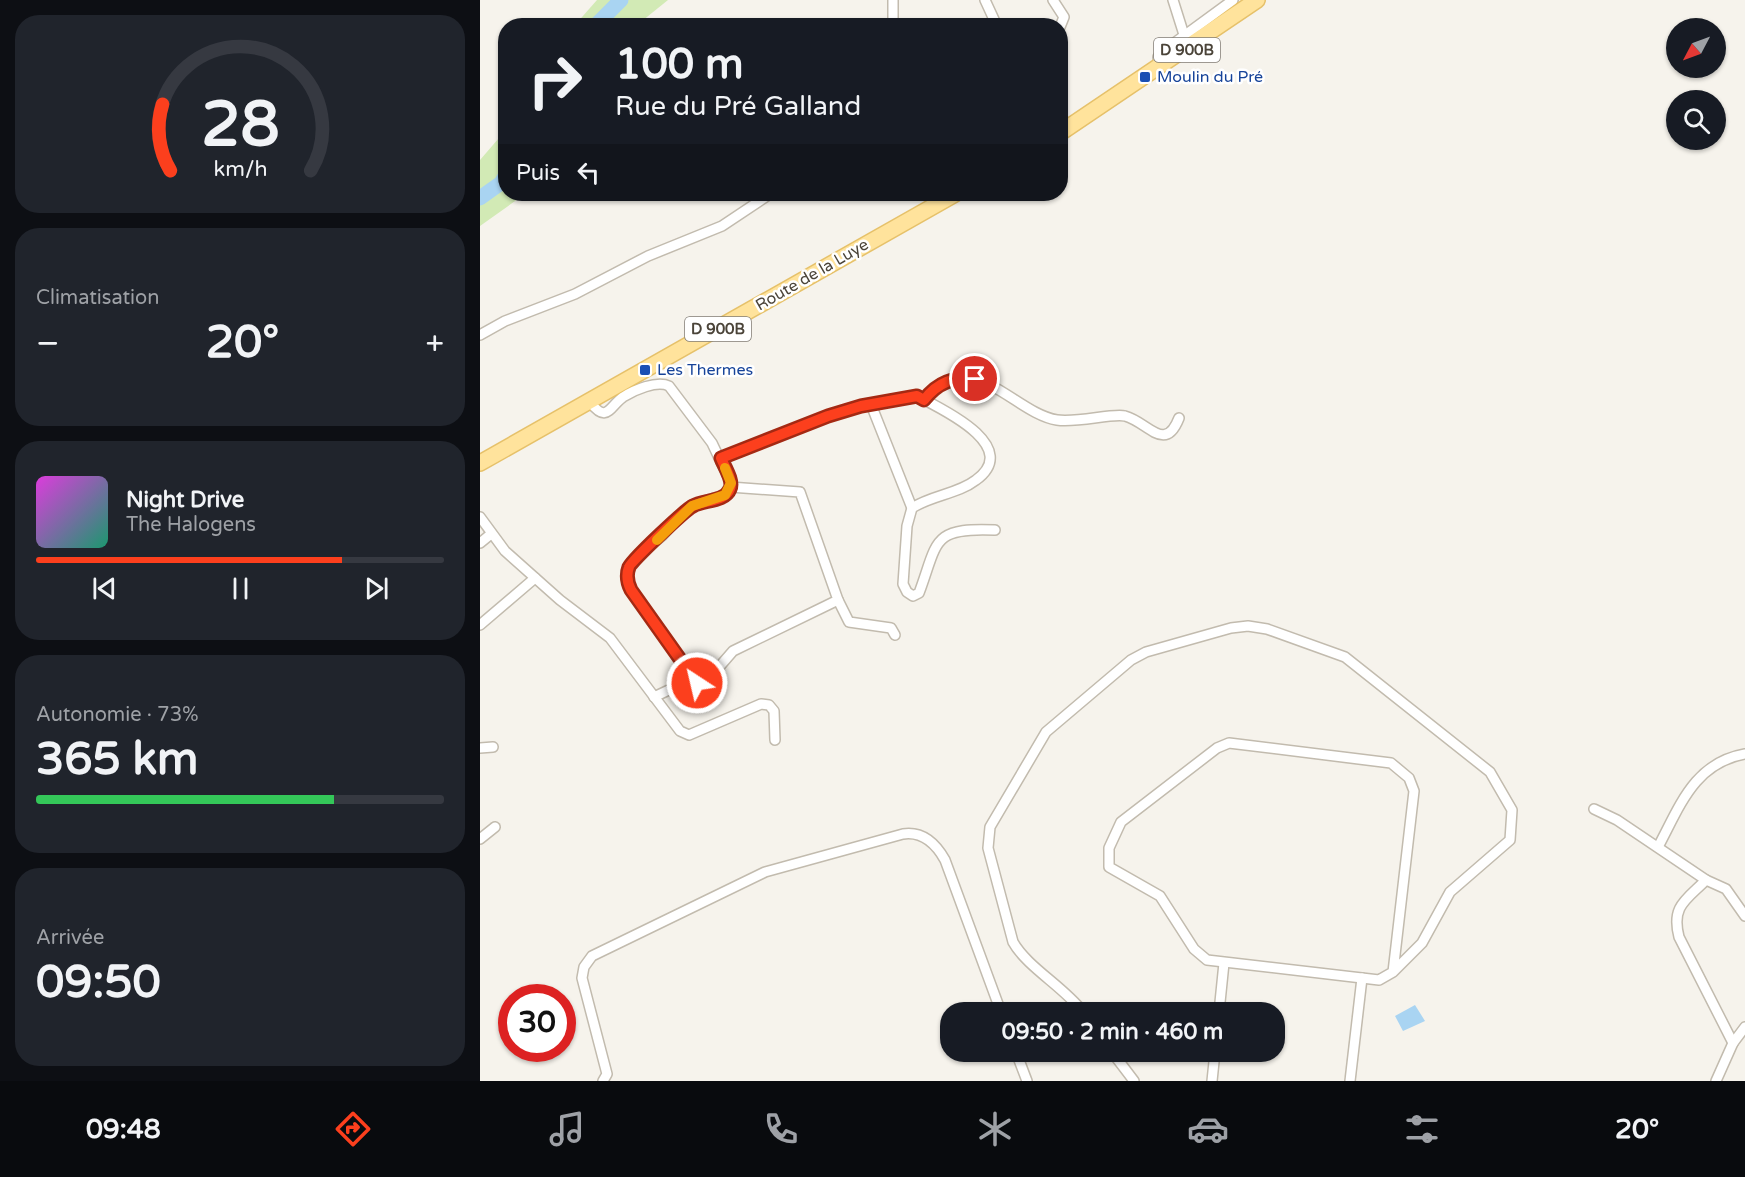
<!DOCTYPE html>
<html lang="fr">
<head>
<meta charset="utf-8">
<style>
  body { margin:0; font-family:"Varela Round",sans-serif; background:#20242c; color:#f1f3f6; height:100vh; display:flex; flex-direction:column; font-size:22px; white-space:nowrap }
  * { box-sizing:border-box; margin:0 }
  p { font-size:20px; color:#9ea1a6 }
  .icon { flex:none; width:33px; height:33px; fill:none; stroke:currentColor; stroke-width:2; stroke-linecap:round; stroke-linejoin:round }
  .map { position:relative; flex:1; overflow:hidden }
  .details { display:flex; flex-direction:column; gap:15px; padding:15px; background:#0d0f14; width:480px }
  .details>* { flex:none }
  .hud { position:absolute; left:18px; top:18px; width:570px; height:183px; border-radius:24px; box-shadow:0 2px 4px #0004; background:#171b24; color:#f1f3f6; overflow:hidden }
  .needle { width:39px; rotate:229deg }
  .controls { position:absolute; left:1186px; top:18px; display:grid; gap:12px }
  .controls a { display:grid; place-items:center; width:60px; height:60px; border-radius:50%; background:#171b24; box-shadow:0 2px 4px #0004; font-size:30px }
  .speed { position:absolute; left:18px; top:984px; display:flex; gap:12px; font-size:30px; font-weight:700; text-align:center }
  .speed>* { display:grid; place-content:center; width:78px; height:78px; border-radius:50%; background:#171b24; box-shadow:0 2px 4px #0004; line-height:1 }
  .speed .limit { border:9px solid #d22; background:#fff; color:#111 }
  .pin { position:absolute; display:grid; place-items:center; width:51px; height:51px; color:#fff; margin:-26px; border:3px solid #fff; border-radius:50%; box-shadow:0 2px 6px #0007 }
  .me { position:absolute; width:66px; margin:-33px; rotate:325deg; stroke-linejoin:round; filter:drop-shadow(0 0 4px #0008) }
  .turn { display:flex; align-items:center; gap:21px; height:126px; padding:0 18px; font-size:27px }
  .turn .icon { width:78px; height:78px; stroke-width:2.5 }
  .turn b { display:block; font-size:42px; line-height:51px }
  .then { display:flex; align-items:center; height:57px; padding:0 18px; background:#0003; gap:12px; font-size:22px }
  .big { font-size:45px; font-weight:700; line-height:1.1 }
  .details .card { flex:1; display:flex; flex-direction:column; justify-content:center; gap:9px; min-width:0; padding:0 21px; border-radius:24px; background:#20242c }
  .details .dial { align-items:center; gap:0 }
  .dial svg { height:156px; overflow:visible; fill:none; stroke:#363941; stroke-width:7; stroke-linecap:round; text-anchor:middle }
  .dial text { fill:#f1f3f6; stroke:none }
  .song { display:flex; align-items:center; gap:18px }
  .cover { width:72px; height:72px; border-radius:9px; background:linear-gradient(135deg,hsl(300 70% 55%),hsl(160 70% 35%)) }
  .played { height:6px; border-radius:3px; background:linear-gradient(90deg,#fc3f1d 75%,#363941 75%) }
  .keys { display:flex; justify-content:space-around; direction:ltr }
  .heat { display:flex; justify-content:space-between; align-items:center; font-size:33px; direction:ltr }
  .charge { height:9px; border-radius:4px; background:linear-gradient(90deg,#34c759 73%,#363941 0) }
  .trip { position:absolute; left:460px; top:1002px; width:345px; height:60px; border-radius:24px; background:#171b24; box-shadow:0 2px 4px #0004; font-weight:700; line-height:60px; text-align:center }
  .tab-bar { display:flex; height:96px; justify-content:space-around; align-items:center; background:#090b0e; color:#9ea1a6 }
  .tab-bar .icon { width:42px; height:42px }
  .tab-bar .selected { color:#fc3f1d }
  .tab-bar b { font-size:27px; color:#f1f3f6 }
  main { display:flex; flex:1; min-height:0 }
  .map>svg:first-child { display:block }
  .green { fill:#d2eab5 }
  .water { fill:#a9d4f2 }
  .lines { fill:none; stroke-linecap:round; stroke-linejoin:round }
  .river { stroke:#a9d4f2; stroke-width:15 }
  .street-casing { stroke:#c2bbae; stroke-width:12 }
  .primary-casing { stroke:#e6c16a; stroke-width:18 }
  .street { stroke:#fff; stroke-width:9 }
  .primary { stroke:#ffe39c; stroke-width:15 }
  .route-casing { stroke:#a42913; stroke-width:15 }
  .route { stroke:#fc3f1d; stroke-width:10 }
  .slow { stroke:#f59e0b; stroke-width:10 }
  .transit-dot { fill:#1a4fb4; stroke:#fff; stroke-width:2 }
  .labels { text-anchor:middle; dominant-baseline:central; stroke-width:5; stroke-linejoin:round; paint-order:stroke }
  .shield { fill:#fff; stroke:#817c74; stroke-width:1.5 }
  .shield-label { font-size:15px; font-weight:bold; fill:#4b4439 }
  .transit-label { font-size:16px; fill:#164399; stroke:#fff; text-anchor:start }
  .street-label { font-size:16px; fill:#4b4439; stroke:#fff }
</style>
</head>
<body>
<main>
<section class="details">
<div class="card dial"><svg viewBox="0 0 100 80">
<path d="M14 69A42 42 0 1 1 86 69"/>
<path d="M14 69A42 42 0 0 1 10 35" stroke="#fc3f1d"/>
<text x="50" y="56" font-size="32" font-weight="700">28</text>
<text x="50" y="72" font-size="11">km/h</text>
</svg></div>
<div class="card"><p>Climatisation</p>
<div class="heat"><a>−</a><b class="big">20°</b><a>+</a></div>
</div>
<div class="card">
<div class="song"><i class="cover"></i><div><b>Night Drive</b><p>The Halogens</p></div></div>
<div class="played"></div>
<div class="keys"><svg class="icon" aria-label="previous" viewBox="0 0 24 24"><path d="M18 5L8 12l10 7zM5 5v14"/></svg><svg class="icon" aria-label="pause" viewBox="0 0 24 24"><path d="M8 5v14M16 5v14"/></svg><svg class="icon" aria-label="next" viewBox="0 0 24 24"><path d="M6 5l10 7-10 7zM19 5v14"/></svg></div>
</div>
<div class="card"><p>Autonomie · 73%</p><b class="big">365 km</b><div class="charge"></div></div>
<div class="card"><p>Arrivée</p><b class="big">09:50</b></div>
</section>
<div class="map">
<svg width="1265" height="1081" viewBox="0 0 1265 1081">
  <rect width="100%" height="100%" fill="#f6f3ec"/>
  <g class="green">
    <path d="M117,0h71l-31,25h-62z"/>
    <path d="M25,131l1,63h19l-45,32v-66z"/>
  </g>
  <path class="water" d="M935,1005l10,16 -22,10 -8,-15z"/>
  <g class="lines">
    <g class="river">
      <path d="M115,26l26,-26"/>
      <path d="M0,198l21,-15 5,-8"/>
    </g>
    <defs>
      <g id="street">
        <path d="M505,0l12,26"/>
        <path d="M573,0l11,17 -4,10"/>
        <path d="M693,0l12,38"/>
        <path d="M413,26v-26"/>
        <path d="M679,68l-1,-11 4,-5 71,-52"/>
        <path d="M0,335l25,-14 70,-27 73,-38 74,-30 48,-32"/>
        <path d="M444,400c46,-58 89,13 133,20 21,3 55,-7 68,-4 23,6 40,38 54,2"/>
        <path d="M110,402c17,22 19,5 33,-5 11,-7 34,-17 46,-11l43,57 19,40 -6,12 -21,6 -20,11 -22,24 -29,24 -6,15 4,14 66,94 16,-9 20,-23 105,-51 -38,-108 -70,-5"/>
        <path d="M392,407l40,101"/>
        <path d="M241,458l107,-42 33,-10 56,-10c23,12 106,50 59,84 -18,14 -44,15 -64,28l-5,18 -4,58 4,8 6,4 6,-3c19,-51 12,-66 76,-63"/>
        <path d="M0,517l25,34 55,49 50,38 70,93 9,4 72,-31 8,1 5,6 1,29"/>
        <path d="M0,543l11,-9"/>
        <path d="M358,600l11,22 42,6 4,7"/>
        <path d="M0,625l55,-47"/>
        <path d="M174,697l19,-9 24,-5"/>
        <path d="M0,748l13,-1"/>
        <path d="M1114,809l23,11 89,60c-20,20 -35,26 -27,57l54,106 -17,38"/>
        <path d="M0,839l15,-12"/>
        <path d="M1178,847c22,-41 36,-84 87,-93"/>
        <path d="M1226,880l20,9 19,27"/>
        <path d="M603,1012c-19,-25 -56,-45 -70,-70l-25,-94 2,-21 56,-95 85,-72 15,-8 85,-24 17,-2 19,3 78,28 145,115 22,38 -2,30 -60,52 -28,51 -29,29 -14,8 -172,-20 -13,-11 -34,-53 -51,-29v-19l12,-26 96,-74 12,-5 162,20 18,15 5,13 -21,181"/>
        <path d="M739,1012l5,-49"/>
        <path d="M1253,1043l12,-16"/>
        <path d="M536,1052l11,29"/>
        <path d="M632,1052l22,29"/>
        <path d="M123,1081l4,-7 -25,-96 2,-11 8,-11 173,-84 138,-38c20,-3 33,10 42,26l56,152"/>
        <path d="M732,1081l3,-29"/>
        <path d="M870,1081l12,-103"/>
      </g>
      <g id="primary">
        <path d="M580,133l197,-133"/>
        <path d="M0,463l475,-269"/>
      </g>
    </defs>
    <use href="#street" class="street-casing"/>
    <use href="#primary" class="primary-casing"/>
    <use href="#street" class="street"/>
    <use href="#primary" class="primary"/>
  </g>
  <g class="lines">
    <defs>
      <path id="route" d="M217,683l-66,-93c-4,-8 -5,-15 -2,-23 1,-5 57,-58 64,-61 10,-6 32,-4 37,-17 4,-8 -6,-23 -9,-31l107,-42 33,-10 56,-10 7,4c14,-18 29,-23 51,-21"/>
    </defs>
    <use href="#route" class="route-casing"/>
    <use href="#route" class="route"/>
    <path class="slow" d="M177,540l35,-34 33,-11 6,-12 -6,-15"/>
  </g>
  <g class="transit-dot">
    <rect x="659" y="71" width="12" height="12" rx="3"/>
    <rect x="159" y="364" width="12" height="12" rx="3"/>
  </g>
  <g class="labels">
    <g class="shield">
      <rect x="674" y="38" width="66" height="24" rx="4.5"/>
      <rect x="205" y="317" width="66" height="24" rx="4.5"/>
    </g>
    <g class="shield-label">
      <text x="707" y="50">D 900B</text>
      <text x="238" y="329">D 900B</text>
    </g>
    <g class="transit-label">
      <text x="677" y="77">Moulin du Pré</text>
      <text x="177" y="370">Les Thermes</text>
    </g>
    <g class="street-label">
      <text transform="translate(332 275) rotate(-30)">Route de la Luye</text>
    </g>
  </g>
</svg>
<div class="controls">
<a><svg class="needle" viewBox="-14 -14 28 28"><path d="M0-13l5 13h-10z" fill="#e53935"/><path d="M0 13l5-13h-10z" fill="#9ea1a6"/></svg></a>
<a><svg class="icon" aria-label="search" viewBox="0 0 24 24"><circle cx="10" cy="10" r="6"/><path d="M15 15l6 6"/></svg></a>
</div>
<div class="speed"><div class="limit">30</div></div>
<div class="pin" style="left:495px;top:379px;background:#d93025"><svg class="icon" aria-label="arrive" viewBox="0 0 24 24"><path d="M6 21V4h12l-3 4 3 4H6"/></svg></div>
<svg class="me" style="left:217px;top:683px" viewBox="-20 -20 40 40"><circle r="17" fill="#fc3f1d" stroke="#fff" stroke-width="3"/><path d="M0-11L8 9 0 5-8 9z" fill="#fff"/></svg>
<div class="trip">09:50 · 2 min · 460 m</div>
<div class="hud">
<div class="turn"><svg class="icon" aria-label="right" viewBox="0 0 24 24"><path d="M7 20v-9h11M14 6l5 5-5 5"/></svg><div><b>100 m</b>Rue du Pré Galland</div></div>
<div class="then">Puis<svg class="icon" aria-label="left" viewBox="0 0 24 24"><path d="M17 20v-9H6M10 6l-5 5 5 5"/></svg></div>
</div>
</div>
</main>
<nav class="tab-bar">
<b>09:48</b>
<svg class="icon selected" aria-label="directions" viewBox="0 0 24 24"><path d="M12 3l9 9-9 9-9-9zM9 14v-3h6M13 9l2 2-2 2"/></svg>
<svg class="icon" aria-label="music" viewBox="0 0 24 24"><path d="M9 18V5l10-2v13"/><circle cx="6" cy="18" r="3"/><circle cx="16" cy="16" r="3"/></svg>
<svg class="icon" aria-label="phone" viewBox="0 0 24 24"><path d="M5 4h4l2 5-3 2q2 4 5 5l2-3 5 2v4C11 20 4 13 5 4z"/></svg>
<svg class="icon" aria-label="climate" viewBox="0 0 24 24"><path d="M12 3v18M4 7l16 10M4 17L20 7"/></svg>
<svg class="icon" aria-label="car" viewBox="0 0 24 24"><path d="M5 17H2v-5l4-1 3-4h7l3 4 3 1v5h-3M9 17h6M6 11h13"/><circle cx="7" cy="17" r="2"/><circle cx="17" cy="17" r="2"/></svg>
<svg class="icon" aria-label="filters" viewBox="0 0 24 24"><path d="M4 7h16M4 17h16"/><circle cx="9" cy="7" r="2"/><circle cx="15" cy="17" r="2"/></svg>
<b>20°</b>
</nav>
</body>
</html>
